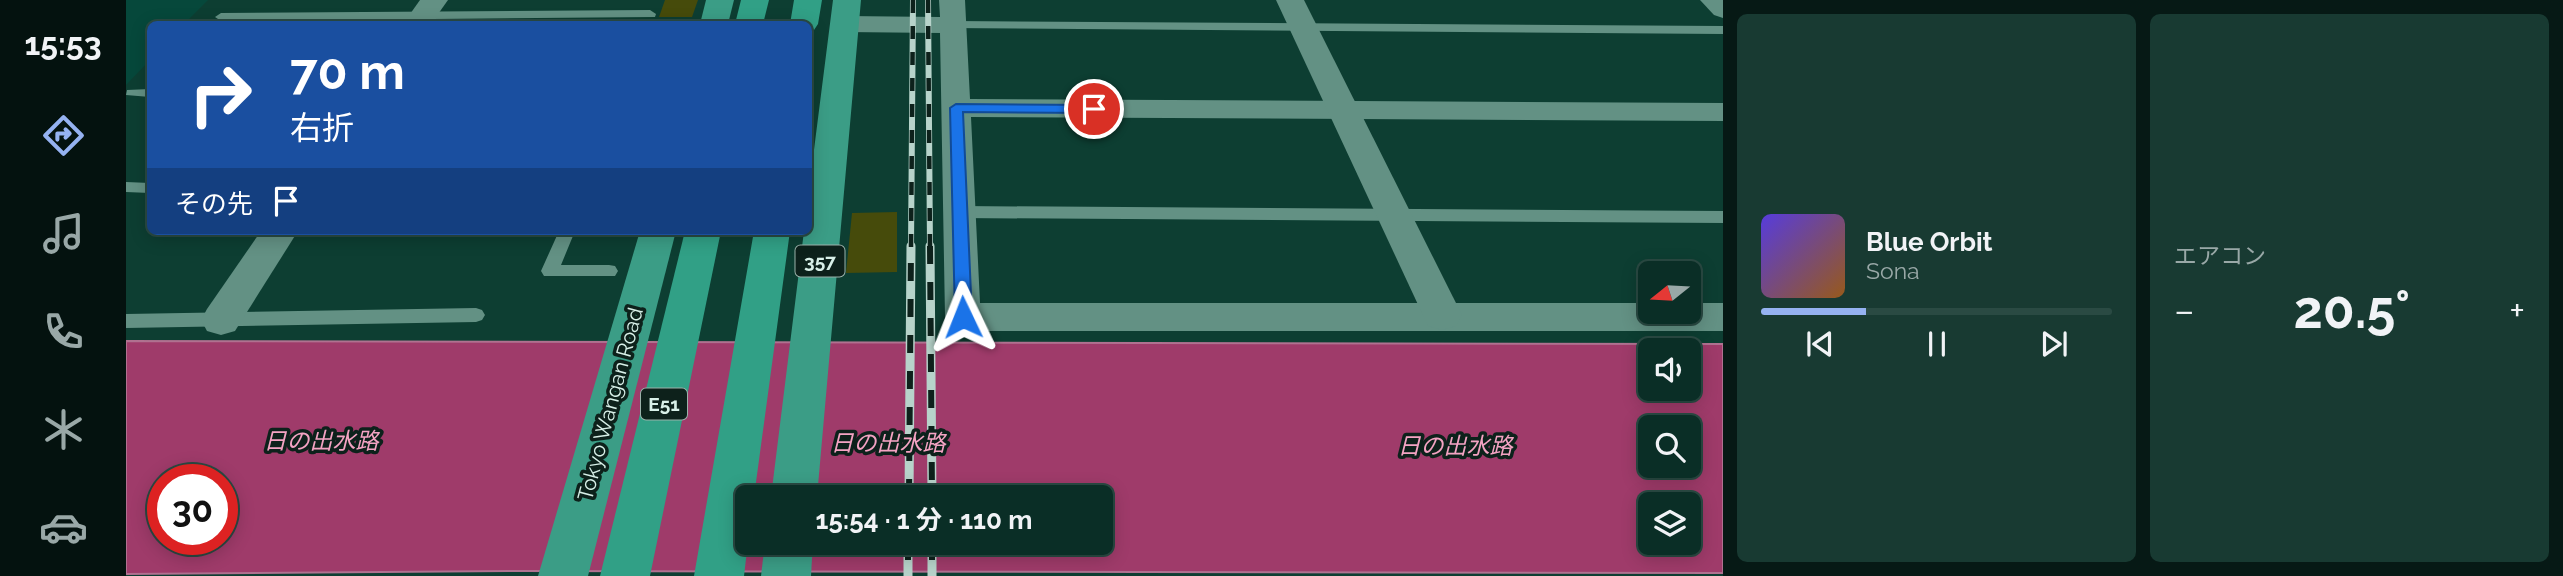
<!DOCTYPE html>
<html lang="ja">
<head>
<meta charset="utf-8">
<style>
  body { margin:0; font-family:Raleway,"Noto Sans JP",sans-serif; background:#183a32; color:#f1f3f6; height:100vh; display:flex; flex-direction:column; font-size:26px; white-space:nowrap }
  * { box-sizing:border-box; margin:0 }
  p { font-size:23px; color:#99a8a7 }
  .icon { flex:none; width:38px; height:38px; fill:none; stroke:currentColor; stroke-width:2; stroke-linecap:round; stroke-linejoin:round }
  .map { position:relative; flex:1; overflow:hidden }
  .side { display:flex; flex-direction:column; gap:14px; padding:14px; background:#061915; width:840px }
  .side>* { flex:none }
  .guide { position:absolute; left:21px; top:21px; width:665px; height:214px; border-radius:10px; box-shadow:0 4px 18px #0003,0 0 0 2px #2a4a43; background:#1a4fa0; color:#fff; overflow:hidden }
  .needle { width:46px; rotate:252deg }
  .buttons { position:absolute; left:1512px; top:261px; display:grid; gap:14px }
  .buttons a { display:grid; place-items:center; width:63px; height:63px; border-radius:10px; background:#0a2e26; box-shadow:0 4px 18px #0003,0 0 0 2px #2a4a43; font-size:35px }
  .speed { position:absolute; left:21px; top:464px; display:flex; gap:14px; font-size:35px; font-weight:700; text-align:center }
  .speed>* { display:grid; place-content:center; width:91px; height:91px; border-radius:50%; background:#0a2e26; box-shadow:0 4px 18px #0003,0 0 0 2px #2a4a43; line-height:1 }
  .speed .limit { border:10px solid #d22; background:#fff; color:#111 }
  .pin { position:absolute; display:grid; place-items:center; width:60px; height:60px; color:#fff; margin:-30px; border:4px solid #fff; border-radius:50%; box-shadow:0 2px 7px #0007 }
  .me { position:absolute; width:77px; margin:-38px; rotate:358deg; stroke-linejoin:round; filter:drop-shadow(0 0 5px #0008) }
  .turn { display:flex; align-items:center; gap:24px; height:147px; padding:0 28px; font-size:32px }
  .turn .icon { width:91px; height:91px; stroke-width:2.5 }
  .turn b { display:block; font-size:49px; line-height:60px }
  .then { display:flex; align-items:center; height:66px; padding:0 28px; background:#0003; gap:14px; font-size:26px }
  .big { font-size:52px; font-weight:700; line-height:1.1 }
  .side .card { flex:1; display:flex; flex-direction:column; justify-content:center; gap:10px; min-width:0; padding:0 24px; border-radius:10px; background:#183a32 }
  .song { display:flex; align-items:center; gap:21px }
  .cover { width:84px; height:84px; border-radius:10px; background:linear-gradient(135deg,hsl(250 70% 55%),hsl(30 70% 35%)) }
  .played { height:7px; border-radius:4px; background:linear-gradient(90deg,#95b2f1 30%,#2a4a43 30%) }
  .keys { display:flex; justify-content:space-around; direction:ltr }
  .heat { display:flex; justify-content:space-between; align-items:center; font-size:38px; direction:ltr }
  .side .tiles { flex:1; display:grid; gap:14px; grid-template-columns:repeat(2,1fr) }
  .trip { position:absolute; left:609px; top:485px; width:378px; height:70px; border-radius:10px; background:#0a2e26; box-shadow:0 4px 18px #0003,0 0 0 2px #2a4a43; font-weight:700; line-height:70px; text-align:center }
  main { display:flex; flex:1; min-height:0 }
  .menu { display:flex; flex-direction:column; width:126px; justify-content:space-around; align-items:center; background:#04120f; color:#99a8a7 }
  .menu .icon { width:49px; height:49px }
  .menu .current { color:#95b2f1 }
  .menu b { font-size:32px; color:#f1f3f6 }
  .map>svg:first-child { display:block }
  .built { fill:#06483b }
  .green { fill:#464b0b }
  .water { fill:#9f3b6a; stroke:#b07190; stroke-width:2; fill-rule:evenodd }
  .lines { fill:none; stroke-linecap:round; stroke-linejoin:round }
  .service { fill:#639184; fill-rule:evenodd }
  .minor { fill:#639184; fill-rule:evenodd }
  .tertiary { fill:#639184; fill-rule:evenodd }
  .trunk { fill:#3b9d86; fill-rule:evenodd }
  .motorway { fill:#31a086; fill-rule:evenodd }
  .rail-far1-casing { stroke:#b7d3ca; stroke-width:6 }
  .rail-casing { stroke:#b7d3ca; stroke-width:9 }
  .rail-far1 { stroke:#0d211b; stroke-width:4.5; stroke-dasharray:13; stroke-linecap:butt }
  .rail { stroke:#0d211b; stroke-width:6; stroke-dasharray:18; stroke-linecap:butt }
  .route { fill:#1a73e8; stroke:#114b97; stroke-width:2 }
  .labels { text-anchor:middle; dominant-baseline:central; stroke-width:7; stroke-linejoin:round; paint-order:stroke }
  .shield { fill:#0d211b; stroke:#9bb2aa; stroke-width:2 }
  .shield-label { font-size:19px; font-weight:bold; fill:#d8f0e8 }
  .street-label { font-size:21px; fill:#d8f0e8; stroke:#0d211b }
  .water-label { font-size:23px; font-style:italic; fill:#f4a3c3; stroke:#0d211b }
</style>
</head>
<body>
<main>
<nav class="menu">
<b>15:53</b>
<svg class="icon current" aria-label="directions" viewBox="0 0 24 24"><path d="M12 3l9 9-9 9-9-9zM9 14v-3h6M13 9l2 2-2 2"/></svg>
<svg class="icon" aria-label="music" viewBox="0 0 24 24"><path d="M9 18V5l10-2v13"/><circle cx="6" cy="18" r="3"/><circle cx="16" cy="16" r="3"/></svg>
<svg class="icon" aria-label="phone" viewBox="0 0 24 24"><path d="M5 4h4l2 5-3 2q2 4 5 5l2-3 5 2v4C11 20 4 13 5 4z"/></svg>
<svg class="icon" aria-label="climate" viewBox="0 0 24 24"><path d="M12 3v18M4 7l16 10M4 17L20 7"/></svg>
<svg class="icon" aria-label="car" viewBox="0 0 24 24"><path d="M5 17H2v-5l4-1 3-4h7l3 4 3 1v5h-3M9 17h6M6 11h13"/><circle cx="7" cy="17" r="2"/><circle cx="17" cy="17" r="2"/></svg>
</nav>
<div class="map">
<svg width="1597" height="576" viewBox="0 0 1597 576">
  <rect width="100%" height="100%" fill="#0d3e32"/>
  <path class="built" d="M0,0h82l-24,24h-34v36l-24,25z"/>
  <g class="green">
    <path d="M539,0h33l-6,17h-33z"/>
    <path d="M771,212v60l-51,1 6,-60z"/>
  </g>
  <path class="water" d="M0,341l1597,3v229l-1203,-2 -394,3zM1524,350h39v38h-39zM1524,427h39v39h-39zM37,480h59v59h-59zM621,497h354v45h-354zM1524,504h39v38h-39z"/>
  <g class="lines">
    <g class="service">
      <path d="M524,10l6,4 -1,3 -434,4 -6,-4 6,-4z"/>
      <path d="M827,21l770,5v8l-775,-6 -1,-3z"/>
      <path d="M24,89v8l-24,-2 1,-5z"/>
      <path d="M0,182l24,1v10l-24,-1z"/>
      <path d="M834,206l763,5v12l-763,-5 -8,-6z"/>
      <path d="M433,231h16l-14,34h48l6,1 3,5 -3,5h-71l-3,-5z"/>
      <path d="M350,308l6,2 3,5 -3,5 -6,2 -350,6v-14z"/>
    </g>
    <g class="minor">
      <path d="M813,0h26l5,99 753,4v18l-752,-4 9,186h670v9h39v-9h34v28h-760l-13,-4 -5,-10 -5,-284 -95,-1 -9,-2 -4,-6 4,-6 9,-2 95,1z"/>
      <path d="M1574,0h23v18l-9,-3z"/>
    </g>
    <g class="tertiary">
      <path d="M294,0h28l-17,24h-28z"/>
      <path d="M1150,0h28l158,315 -6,11 -14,4 -14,-4z"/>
      <path d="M135,231h37l-63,100 -14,4 -14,-4 -6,-11 6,-11z"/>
    </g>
    <g class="trunk">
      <path d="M580,0h28l-6,24h-28z"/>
      <path d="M707,0h28l-44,497h-46l33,-266h4v-34z"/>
      <path d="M514,231h36l-88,345h-50z"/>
      <path d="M639,542h48l-2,34h-50z"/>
    </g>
    <g class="motorway">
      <path d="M615,0h28l-6,24h-28z"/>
      <path d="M668,0h28l-4,24 -4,6 -6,1v-7h-18z"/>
      <path d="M559,231h36l-71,345h-50z"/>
      <path d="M628,231h36l-36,266h-7l1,45 -4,34h-50z"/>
    </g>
    <defs>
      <g id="rail-far1">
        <path d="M802,0l2,247"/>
        <path d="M785,247l2,-247"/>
      </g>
      <g id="rail">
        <path d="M804,246l2,251"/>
        <path d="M783,497l2,-251"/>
        <path d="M782,542v34"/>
        <path d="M806,542v34"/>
      </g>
    </defs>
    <use href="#rail-far1" class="rail-far1-casing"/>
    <use href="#rail" class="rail-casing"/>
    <use href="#rail-far1" class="rail-far1"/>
    <use href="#rail" class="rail"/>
  </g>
  <path class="route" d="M830,104l138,1 7,4 -7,4 -131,-1 9,205 -9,7 -8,-7 -5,-209z"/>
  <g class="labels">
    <g class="shield">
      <rect x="669.5" y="245.5" width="49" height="31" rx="5"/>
      <rect x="515" y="388.5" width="46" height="31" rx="5"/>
    </g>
    <g class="shield-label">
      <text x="694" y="261">357</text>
      <text x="538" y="404">E51</text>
    </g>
    <g class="street-label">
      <text transform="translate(484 404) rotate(-75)">Tokyo Wangan Road</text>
    </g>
    <g class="water-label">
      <text x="195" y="440">日の出水路</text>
      <text x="762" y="442">日の出水路</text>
      <text x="1329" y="445">日の出水路</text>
    </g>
  </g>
</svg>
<div class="buttons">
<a><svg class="needle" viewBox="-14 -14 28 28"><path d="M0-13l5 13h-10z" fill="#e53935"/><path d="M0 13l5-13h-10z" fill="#99a8a7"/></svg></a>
<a><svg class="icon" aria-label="sound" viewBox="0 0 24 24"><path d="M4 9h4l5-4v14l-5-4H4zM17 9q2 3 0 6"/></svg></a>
<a><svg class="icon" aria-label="search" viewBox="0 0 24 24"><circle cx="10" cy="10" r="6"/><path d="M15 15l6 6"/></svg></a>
<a><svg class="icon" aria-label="layers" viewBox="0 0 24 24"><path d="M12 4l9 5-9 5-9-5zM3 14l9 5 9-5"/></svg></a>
</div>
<div class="speed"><div class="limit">30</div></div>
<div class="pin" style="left:968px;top:109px;background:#d93025"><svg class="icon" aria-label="arrive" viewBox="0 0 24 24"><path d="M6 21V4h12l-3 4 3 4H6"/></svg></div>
<svg class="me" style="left:837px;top:317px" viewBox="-20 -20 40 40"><path d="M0-17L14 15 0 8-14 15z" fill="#1a73e8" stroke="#fff" stroke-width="4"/></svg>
<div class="trip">15:54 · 1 分 · 110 m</div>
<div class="guide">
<div class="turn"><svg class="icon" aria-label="right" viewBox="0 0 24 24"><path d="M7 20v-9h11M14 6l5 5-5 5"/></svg><div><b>70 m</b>右折</div></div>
<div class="then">その先<svg class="icon" aria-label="arrive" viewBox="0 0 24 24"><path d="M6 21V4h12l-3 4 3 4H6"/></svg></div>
</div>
</div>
<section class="side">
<div class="tiles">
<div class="card">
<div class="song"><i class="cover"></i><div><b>Blue Orbit</b><p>Sona</p></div></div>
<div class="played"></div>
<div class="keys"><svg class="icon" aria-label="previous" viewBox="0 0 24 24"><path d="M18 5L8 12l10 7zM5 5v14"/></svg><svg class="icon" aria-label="pause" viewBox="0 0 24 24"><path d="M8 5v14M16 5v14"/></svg><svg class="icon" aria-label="next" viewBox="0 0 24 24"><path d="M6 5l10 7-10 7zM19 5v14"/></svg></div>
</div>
<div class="card"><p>エアコン</p>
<div class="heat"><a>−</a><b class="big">20.5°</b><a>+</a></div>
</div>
</div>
</section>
</main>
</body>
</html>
